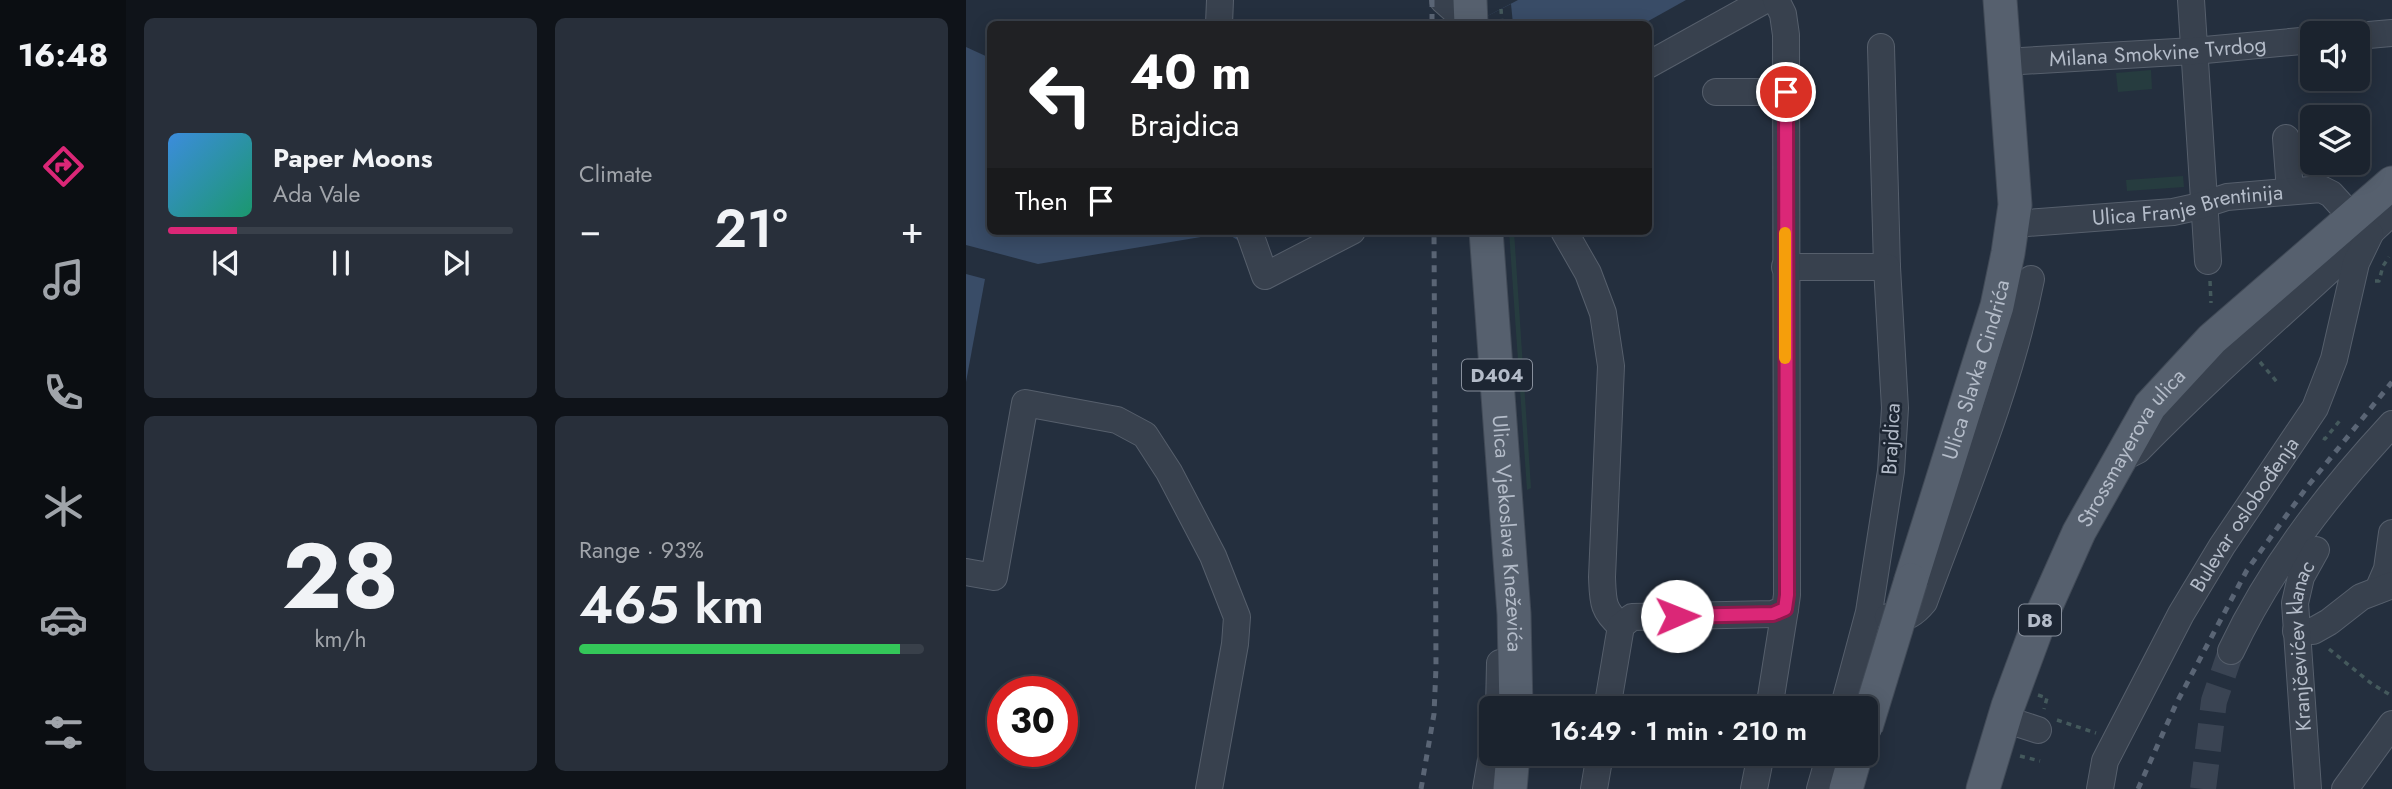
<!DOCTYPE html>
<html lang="en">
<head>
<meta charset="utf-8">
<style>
  body { margin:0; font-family:Jost,sans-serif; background:#282f3a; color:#f1f3f6; height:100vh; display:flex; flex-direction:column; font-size:26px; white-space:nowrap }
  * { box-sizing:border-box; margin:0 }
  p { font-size:23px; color:#a0a4aa }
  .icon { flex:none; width:38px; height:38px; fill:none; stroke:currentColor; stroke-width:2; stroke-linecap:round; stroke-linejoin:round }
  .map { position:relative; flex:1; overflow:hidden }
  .details { display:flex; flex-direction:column; gap:18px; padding:18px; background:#0f1319; width:840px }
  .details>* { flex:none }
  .guide { position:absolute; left:21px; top:21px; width:665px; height:214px; border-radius:10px; box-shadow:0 4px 18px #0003,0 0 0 2px #39404a; background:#202124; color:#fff; overflow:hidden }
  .tools { position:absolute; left:1334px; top:21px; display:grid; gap:14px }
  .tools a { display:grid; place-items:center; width:70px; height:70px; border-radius:10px; background:#1b232e; box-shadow:0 4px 18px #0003,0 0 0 2px #39404a; font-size:35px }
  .speed { position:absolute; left:21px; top:676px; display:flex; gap:14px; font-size:35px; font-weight:700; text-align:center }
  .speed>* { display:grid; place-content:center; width:91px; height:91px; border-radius:50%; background:#1b232e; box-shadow:0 4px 18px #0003,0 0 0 2px #39404a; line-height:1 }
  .speed .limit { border:10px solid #d22; background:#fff; color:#111 }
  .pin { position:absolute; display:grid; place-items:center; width:60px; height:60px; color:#fff; margin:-30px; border:4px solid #fff; border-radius:50%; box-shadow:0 2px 7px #0007 }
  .me { position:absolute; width:77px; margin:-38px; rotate:89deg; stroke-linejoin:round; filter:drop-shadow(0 0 5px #0008) }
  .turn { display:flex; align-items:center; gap:24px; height:147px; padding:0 28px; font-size:32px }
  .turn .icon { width:91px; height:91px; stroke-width:2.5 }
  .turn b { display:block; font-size:49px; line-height:60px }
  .then { display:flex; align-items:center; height:66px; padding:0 28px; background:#0003; gap:14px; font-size:26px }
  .big { font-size:52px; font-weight:600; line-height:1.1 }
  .details .tile { flex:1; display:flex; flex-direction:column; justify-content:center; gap:10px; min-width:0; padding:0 24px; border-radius:10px; background:#282f3a }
  .details .dial { align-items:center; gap:0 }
  .dial b { font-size:91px; line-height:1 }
  .song { display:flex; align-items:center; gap:21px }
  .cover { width:84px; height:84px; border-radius:10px; background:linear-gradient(135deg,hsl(210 70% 55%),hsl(160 70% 35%)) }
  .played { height:7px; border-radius:4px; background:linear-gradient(90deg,#db2777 20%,#39404a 20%) }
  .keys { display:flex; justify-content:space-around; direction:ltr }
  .heat { display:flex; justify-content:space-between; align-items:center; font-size:38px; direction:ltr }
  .charge { height:10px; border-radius:5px; background:linear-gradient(90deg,#34c759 93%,#39404a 0) }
  .details .tiles { flex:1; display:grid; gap:18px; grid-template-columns:repeat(2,1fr) }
  .trip { position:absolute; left:513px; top:696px; width:399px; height:70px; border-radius:10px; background:#1b232e; box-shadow:0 4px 18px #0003,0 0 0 2px #39404a; font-weight:600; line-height:70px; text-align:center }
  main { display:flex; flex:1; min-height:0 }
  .tabs { display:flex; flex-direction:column; width:126px; justify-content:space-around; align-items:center; background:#0b0e12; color:#a0a4aa }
  .tabs .icon { width:49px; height:49px }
  .tabs .on { color:#db2777 }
  .tabs b { font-size:32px; color:#f1f3f6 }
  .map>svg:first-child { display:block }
  .green { fill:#263c3f }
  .water { fill:#394c67 }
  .pier { fill:#242f3e }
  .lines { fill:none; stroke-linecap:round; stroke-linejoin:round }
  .minor-tunnel { stroke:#3a4453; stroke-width:26; stroke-dasharray:26 13; stroke-linecap:butt }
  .minor-casing { stroke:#565f6c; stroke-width:28 }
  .major-casing { stroke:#414a57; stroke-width:35 }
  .path { stroke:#44595c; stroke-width:3.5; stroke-dasharray:5 5; stroke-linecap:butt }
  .minor { stroke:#38414e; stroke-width:26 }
  .major { stroke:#56606e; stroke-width:33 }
  .rail { stroke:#5a6575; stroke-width:5; stroke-dasharray:7 7; stroke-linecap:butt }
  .major-bridge-casing { stroke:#414a57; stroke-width:35; stroke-linecap:butt }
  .major-bridge { stroke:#56606e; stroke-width:33 }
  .route-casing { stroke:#8e194d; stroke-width:18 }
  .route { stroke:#db2777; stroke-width:12 }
  .slow { stroke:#f59e0b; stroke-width:12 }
  .labels { text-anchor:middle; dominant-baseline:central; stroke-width:5; stroke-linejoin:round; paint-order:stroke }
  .shield { fill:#1d2633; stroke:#878f9c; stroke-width:2 }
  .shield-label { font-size:19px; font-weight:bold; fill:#b4bcc9 }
  .street-label { font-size:21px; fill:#b4bcc9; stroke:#1d2633 }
</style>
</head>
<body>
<main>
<nav class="tabs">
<b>16:48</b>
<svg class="icon on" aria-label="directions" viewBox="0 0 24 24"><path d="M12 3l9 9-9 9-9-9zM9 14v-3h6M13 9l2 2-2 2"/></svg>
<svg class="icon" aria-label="music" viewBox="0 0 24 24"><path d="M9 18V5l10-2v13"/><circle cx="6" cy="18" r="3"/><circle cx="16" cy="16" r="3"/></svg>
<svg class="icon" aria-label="phone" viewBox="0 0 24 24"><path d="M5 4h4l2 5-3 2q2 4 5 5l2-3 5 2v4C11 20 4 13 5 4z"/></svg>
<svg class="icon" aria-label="climate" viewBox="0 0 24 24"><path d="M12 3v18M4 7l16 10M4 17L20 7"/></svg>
<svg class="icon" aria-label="car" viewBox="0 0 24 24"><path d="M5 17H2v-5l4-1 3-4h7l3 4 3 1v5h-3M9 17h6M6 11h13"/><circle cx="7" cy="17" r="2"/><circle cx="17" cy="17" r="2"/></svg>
<svg class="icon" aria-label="filters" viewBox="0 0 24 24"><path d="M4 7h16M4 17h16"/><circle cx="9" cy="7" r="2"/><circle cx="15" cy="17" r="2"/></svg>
</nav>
<section class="details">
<div class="tiles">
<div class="tile">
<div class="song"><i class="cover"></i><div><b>Paper Moons</b><p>Ada Vale</p></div></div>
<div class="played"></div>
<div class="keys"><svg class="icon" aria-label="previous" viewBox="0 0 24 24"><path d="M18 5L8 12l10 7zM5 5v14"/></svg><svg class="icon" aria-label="pause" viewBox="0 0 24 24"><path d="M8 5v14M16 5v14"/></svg><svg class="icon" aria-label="next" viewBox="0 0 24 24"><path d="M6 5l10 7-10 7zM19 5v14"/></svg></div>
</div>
<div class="tile"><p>Climate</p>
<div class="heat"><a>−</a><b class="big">21°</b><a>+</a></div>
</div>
<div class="tile dial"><b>28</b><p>km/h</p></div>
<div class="tile"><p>Range · 93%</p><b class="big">465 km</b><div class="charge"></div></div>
</div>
</section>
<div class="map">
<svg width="1426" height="789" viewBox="0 0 1426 789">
  <rect width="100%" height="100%" fill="#242f3e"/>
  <g class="green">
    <path d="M1185,70l1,19 -34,3 -2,-19z"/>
    <path d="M1217,176l1,11 -57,4 -1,-11z"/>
    <path d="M543,231h5l17,257 -4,2z"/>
  </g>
  <g class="water">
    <path d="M552,0h168l-43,24h-171z"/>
    <path d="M0,47l24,11v173h276l-27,10 -11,-7 -21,2 -169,28 -72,-19z"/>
    <path d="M0,274l19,5 -19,103z"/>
  </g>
  <path class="pier" d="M545,4l2,20h-41l29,-15z"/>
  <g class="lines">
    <path class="minor-tunnel" d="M1237,789l11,-88 17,-50"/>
    <defs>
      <g id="minor">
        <path d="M477,0l27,24"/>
        <path d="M1225,0l17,261"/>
        <path d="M253,24l1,-24"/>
        <path d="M1391,36l35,-3"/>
        <path d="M915,47l6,220"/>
        <path id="s1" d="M1038,62l190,-11 118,-11"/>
        <path d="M682,65l117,-65"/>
        <path d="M750,92h70"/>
        <path d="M1320,138l4,53"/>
        <path id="s2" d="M1048,224l159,-12 23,-5 31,-10 94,-8 10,5 20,22"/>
        <path d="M283,231l16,45 87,-45"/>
        <path d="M598,231l24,42 15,40 8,53 -9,211c1,24 0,33 19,49"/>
        <path d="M819,267h102l8,141 -4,63 -22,141 -26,97"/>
        <path d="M1160,456l12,-6c81,-83 170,-158 254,-238"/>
        <path d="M0,572l28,5 31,-174 92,17 28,15 24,37 44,84 24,61 -2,27 -26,145"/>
        <path d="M1412,590l9,-21 5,-36"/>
        <path d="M922,617c16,5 27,-4 36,-15 39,-106 85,-212 107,-323"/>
        <path d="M1330,631h17l16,-9 32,-25 31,-12"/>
        <path d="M1265,651c40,-85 98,-159 161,-227"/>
        <path d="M533,709l1,-46"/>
        <path d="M641,709l14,-83 11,-9 141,-3 12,-5 2,-14 -1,-560 -3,-21 -7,-14"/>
        <path d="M803,709l16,-100"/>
        <path d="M1038,719l34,11"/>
        <path d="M520,789l6,-35"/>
        <path d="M628,789l6,-35"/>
        <path d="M788,789l7,-35"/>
        <path d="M854,789l10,-35"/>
        <path id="s3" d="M1134,789l5,-28 76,-147 41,-68 93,-138 19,-49 22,-96 14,-29"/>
        <path id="s4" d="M1342,789l-13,-186 6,-26 15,-27"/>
        <path d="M1379,789l47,-65"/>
      </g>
      <g id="major">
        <path d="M504,0l1,24"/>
        <path id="s5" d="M520,231l28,383 2,95"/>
        <path id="s6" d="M945,580l86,-274 11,-53 7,-48 -15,-205"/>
        <path d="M544,789l3,-35"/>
        <path d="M880,789l10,-35"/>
        <path id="s7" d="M1017,789l25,-83 33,-89 38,-85 71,-126 62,-67 180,-156"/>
      </g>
    </defs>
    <use href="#minor" class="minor-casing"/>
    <use href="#major" class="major-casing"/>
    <g class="path">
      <path d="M535,9l1,15"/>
      <path d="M1244,281l1,22"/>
      <path d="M1409,281h4l4,-15 6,-9"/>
      <path d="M1294,362l17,20"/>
      <path d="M1357,438l2,1 16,-20"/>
      <path d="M1363,649l43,35 20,12"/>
      <path d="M1072,695l9,3 -3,11"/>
      <path d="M1091,720l39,13"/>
      <path d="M1054,756l20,5"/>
    </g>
    <use href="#minor" class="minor"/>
    <use href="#major" class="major"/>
    <g class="rail">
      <path d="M466,0v24"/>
      <path d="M455,789l13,-75 2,-47 -2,-436"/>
      <path d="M1172,789l38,-85 71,-134 60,-83 85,-105"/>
    </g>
    <defs>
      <path id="major-bridge" d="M900,727l45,-147"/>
    </defs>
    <use href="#major-bridge" class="major-bridge-casing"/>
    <use href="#major-bridge" class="major-bridge"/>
  </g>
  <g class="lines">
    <defs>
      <path id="route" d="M711,616l96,-2 12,-5 2,-14 -1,-503"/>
    </defs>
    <use href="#route" class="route-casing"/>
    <use href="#route" class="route"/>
    <path class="slow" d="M819,233v125"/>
  </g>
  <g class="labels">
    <g class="shield">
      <rect x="496" y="359.5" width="70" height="31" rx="5"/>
      <rect x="1053" y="604.5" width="42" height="31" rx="5"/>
    </g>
    <g class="shield-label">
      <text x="531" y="375">D404</text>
      <text x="1074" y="620">D8</text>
    </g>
    <g class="street-label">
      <text stroke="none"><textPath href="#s1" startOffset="154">Milana Smokvine Tvrdog</textPath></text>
      <text stroke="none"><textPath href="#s2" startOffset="175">Ulica Franje Brentinija</textPath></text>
      <text stroke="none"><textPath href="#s6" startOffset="220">Ulica Slavka Cindrića</textPath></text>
      <text transform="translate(925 439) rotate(-87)">Brajdica</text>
      <text stroke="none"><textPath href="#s7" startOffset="374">Strossmayerova ulica</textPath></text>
      <text stroke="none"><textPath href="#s3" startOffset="312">Bulevar oslobođenja</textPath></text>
      <text stroke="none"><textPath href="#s5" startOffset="303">Ulica Vjekoslava Kneževića</textPath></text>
      <text stroke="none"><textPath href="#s4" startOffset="144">Kranjčevićev klanac</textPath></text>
    </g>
  </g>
</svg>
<div class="tools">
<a><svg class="icon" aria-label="sound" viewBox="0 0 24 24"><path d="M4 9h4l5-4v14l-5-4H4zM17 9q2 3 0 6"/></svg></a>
<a><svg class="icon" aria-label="layers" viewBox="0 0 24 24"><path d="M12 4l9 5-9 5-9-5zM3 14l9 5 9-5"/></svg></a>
</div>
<div class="speed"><div class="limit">30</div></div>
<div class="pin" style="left:820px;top:92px;background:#d93025"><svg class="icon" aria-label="arrive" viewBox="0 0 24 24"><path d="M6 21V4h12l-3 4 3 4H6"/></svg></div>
<svg class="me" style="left:711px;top:616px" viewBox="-20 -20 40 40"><circle r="19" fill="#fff"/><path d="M0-13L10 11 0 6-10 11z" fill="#db2777"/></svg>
<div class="trip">16:49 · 1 min · 210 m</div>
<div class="guide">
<div class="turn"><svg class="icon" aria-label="left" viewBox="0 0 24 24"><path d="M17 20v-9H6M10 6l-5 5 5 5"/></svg><div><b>40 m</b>Brajdica</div></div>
<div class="then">Then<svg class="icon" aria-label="arrive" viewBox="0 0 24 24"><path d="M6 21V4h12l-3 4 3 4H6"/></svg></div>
</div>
</div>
</main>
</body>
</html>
